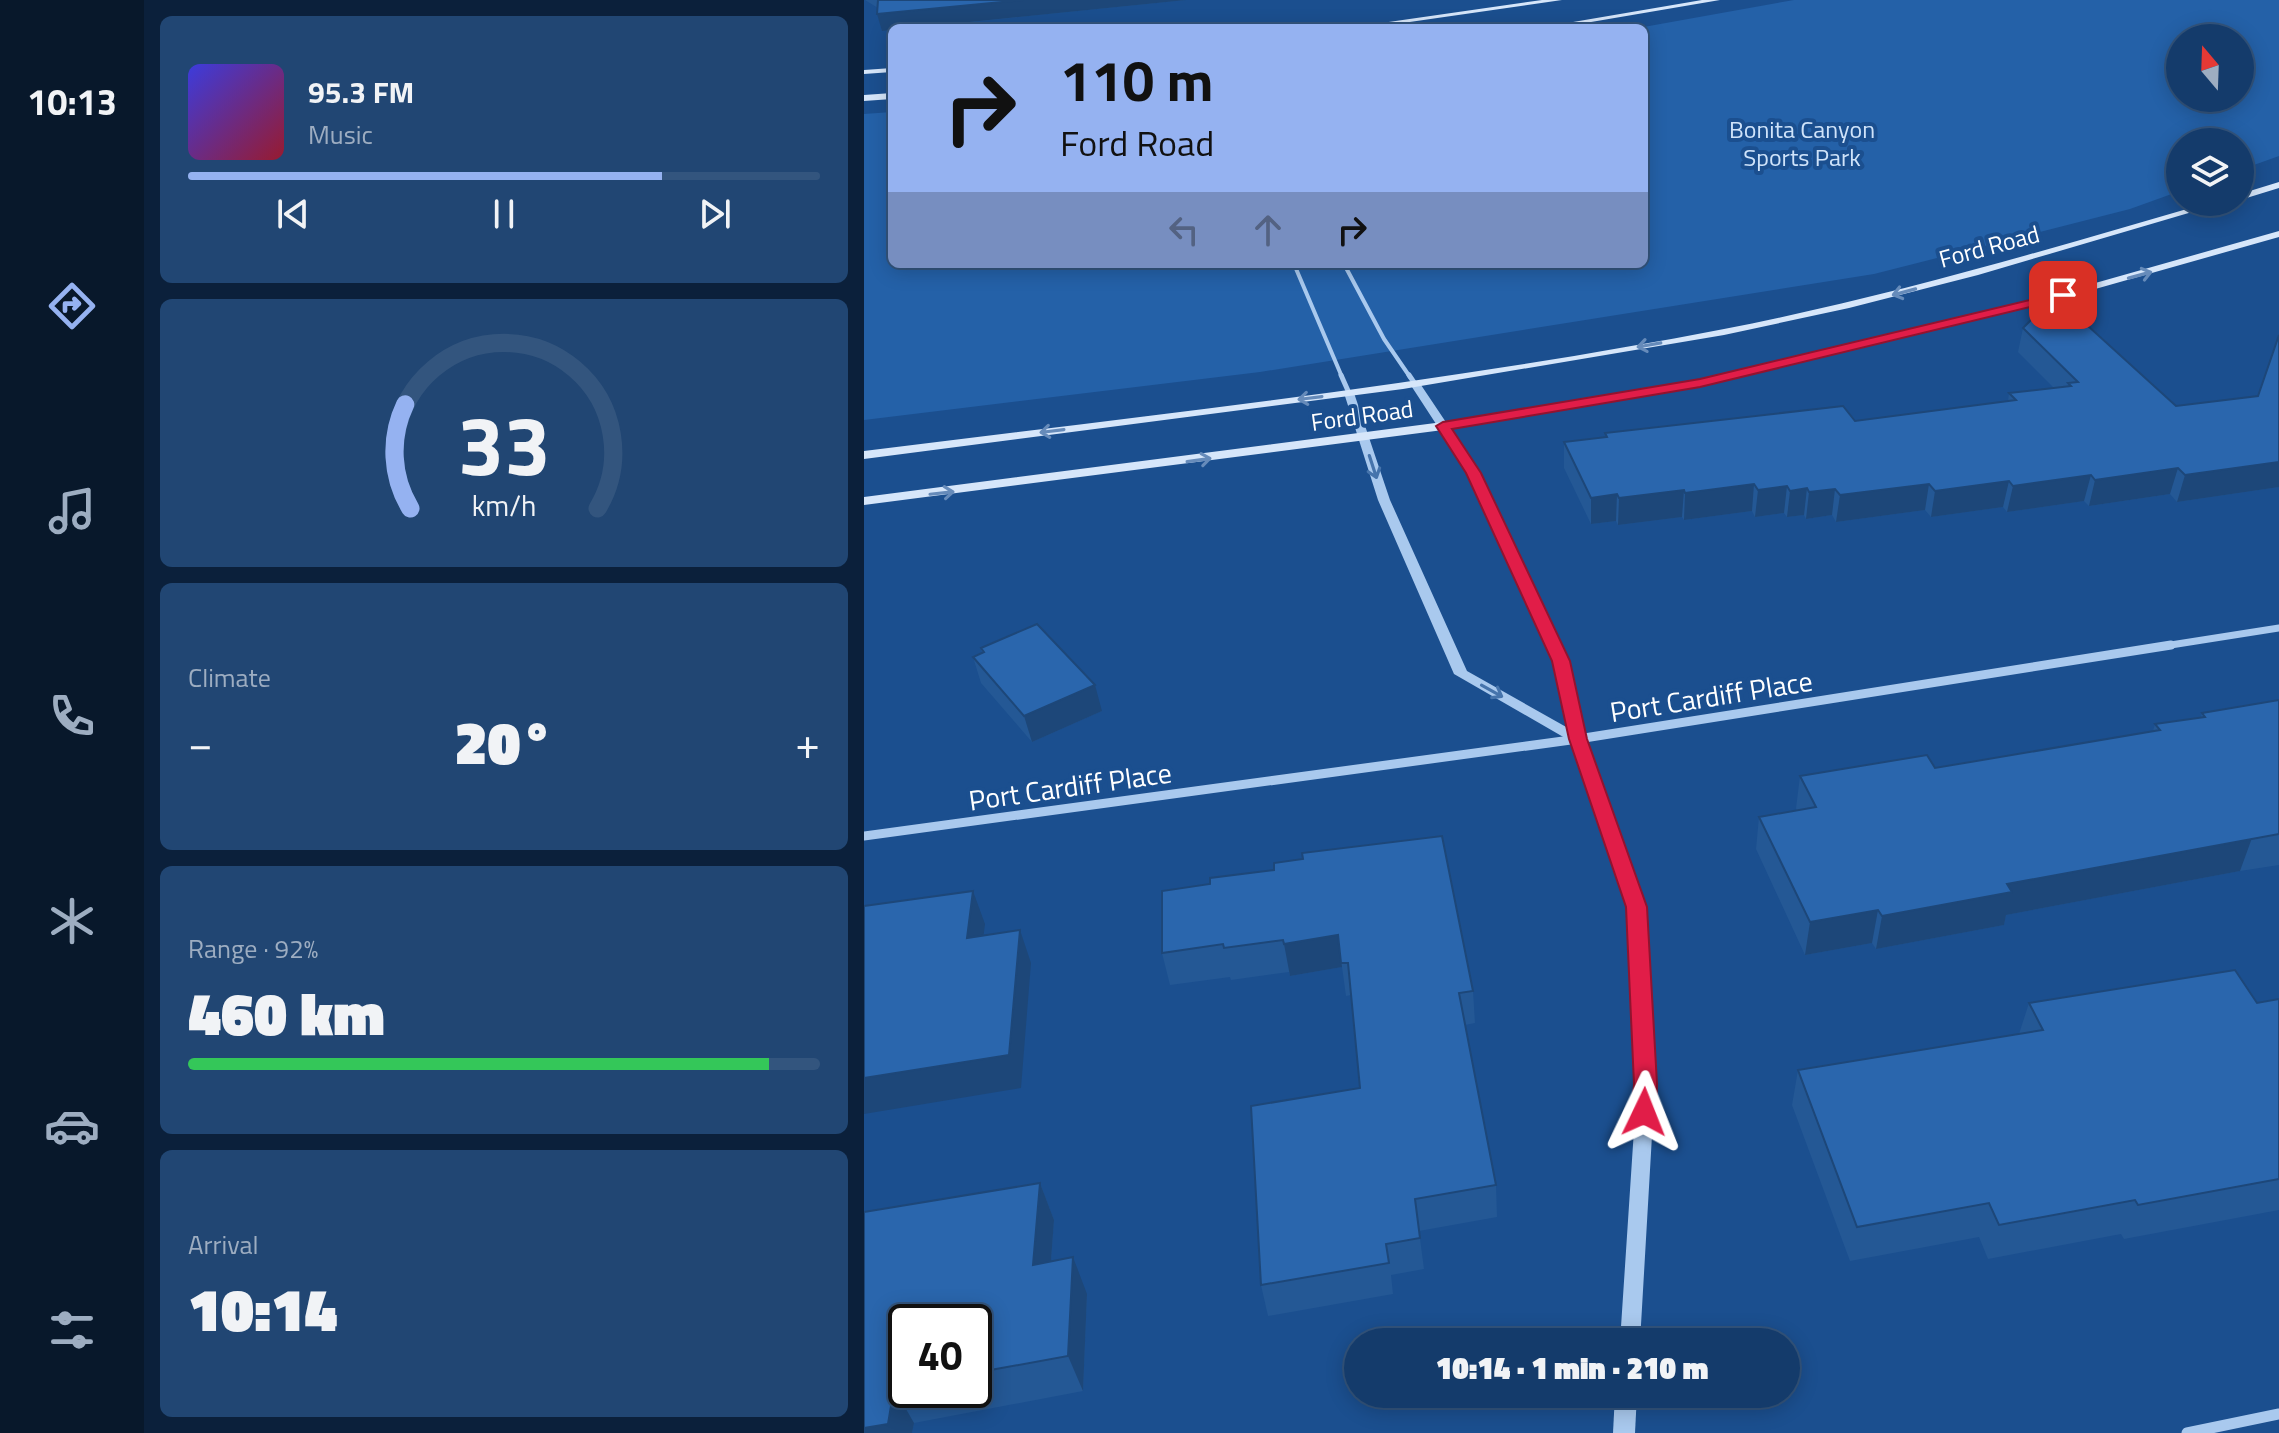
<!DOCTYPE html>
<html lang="en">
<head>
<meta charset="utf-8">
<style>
  body { margin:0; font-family:"Titillium Web",sans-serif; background:#214673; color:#f1f3f6; height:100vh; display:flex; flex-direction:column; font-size:30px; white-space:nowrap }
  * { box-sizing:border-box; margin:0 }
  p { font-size:26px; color:#9dadc1 }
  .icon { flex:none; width:44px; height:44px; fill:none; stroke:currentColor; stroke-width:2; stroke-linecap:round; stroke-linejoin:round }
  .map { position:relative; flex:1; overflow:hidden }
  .drawer { display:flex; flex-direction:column; gap:16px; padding:16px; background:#0b203b; width:720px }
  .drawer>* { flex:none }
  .guide { position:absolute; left:24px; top:24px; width:760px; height:244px; border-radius:12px; box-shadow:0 4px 20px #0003,0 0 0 2px #33557e; background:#95b2f1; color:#111; overflow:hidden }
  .needle { width:52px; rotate:341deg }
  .controls { position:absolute; left:1302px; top:24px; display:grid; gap:16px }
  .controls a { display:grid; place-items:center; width:88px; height:88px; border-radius:50%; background:#143b6b; box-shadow:0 4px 20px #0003,0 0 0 2px #33557e; font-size:40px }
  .speed { position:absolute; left:24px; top:1304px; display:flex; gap:16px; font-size:40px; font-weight:700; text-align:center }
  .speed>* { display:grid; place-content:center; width:104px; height:104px; border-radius:50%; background:#143b6b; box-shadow:0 4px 20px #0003,0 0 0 2px #33557e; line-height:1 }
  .speed .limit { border:4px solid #111; border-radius:12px; background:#fff; color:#111 }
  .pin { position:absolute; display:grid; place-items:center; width:68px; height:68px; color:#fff; margin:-34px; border-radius:16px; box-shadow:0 4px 12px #0006 }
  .me { position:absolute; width:88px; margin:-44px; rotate:2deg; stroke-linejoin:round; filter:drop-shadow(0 0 6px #0008) }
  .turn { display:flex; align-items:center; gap:28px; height:168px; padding:0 40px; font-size:36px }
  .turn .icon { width:104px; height:104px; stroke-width:2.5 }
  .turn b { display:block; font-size:56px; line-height:68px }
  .lanes { display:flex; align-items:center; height:76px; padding:0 40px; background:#0003; justify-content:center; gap:40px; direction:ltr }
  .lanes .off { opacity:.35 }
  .big { font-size:60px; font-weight:800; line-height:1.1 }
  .drawer .tile { flex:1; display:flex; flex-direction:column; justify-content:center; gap:12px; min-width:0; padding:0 28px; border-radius:12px; background:#214673 }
  .drawer .dial { align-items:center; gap:0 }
  .dial svg { height:208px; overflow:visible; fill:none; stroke:#33557e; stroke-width:7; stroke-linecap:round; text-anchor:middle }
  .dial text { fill:#f1f3f6; stroke:none }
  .song { display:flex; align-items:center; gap:24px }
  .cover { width:96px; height:96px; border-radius:12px; background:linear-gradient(135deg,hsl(240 70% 55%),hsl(350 70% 35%)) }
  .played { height:8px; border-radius:4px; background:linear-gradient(90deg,#95b2f1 75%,#33557e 75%) }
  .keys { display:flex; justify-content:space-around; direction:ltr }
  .heat { display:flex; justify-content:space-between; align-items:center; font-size:44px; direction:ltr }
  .charge { height:12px; border-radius:6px; background:linear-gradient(90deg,#34c759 92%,#33557e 0) }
  .trip { position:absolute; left:480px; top:1328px; width:456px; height:80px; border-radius:40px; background:#143b6b; box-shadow:0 4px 20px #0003,0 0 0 2px #33557e; font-weight:800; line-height:80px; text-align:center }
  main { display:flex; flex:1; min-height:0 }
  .tab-bar { display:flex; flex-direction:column; width:144px; justify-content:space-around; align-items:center; background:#08182b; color:#9dadc1 }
  .tab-bar .icon { width:56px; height:56px }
  .tab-bar .selected { color:#95b2f1 }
  .tab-bar b { font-size:36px; color:#f1f3f6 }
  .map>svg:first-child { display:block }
  .green { fill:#2461a8; fill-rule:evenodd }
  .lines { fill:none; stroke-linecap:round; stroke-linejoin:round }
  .service-far1 { stroke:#a9c9ee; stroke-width:4 }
  .service { stroke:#a9c9ee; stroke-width:5 }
  .minor-far2 { stroke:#a9c9ee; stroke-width:7 }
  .minor-far1 { stroke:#a9c9ee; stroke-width:9 }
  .minor { stroke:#a9c9ee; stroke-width:11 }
  .tertiary { fill:#a9c9ee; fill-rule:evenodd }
  .secondary { fill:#d6e6fa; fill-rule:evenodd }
  .wall { fill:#245895; fill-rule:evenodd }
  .shaded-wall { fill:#1d4779 }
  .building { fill:#2a66ad; stroke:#1d4779; stroke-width:2 }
  .oneway { stroke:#668bba }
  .oneway2 { stroke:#4674ac }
  .route { fill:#e11d48; stroke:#92132f; stroke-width:2 }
  .labels { text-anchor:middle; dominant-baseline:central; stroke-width:8; stroke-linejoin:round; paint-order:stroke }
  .far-park-label { font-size:24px; fill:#cfe3fa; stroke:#1b4f8f }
  .far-street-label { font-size:24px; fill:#fff; stroke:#1b4f8f }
  .street-label { font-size:28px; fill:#fff; stroke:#1b4f8f }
</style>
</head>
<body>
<main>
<nav class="tab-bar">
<b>10:13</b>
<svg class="icon selected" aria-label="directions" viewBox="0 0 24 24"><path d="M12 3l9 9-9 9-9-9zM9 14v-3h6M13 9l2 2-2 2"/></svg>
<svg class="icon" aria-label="music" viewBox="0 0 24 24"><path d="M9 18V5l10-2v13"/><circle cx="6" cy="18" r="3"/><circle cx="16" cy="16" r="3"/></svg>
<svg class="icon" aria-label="phone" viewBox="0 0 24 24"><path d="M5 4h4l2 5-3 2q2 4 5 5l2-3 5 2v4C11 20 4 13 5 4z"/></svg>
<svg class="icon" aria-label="climate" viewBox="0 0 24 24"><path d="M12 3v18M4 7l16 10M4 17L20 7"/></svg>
<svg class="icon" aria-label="car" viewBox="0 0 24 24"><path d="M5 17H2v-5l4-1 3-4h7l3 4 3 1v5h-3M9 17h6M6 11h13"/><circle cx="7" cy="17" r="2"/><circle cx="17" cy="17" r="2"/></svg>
<svg class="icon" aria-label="filters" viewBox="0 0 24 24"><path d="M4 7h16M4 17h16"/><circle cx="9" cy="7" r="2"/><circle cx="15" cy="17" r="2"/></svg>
</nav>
<section class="drawer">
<div class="tile">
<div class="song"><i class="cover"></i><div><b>95.3 FM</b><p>Music</p></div></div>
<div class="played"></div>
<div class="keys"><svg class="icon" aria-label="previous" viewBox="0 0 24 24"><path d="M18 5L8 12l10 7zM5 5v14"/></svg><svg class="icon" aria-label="pause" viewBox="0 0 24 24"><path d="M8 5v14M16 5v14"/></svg><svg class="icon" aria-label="next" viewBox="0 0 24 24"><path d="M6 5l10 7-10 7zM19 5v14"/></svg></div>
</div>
<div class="tile dial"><svg viewBox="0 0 100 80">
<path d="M14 69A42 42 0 1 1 86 69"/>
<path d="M14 69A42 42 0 0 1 12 29" stroke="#95b2f1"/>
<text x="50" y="56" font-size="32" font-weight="700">33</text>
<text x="50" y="72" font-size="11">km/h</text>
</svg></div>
<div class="tile"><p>Climate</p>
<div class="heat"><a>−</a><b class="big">20°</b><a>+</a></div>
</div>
<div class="tile"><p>Range · 92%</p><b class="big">460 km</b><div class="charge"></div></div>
<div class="tile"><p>Arrival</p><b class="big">10:14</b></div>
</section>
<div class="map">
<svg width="1415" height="1433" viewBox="0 0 1415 1433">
  <rect width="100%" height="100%" fill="#1b4f8f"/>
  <path class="green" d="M930,0h485v156l-39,14v-28h-60v49l-50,18 -256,65 -614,98 -396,48v-306l28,-2v152h752v-236h-6zM1316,38h60v60h-60z"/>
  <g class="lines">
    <g class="service-far1">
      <path d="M430,264l48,113"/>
      <path d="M480,264l40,75 26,38"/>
    </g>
    <g class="service">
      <path d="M477,375l8,18"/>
      <path d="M545,375l6,9"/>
    </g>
    <path class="minor-far2" d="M1294,647l121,-19"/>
    <path class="minor-far1" d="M0,836l714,-97 593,-94"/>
    <path class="minor" d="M1323,1433l92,-19"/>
    <g class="tertiary">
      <path d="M551,381l4,1 61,91 88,188 17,78 59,168 11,177 -15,258h-20l17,-258 -9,-177 -56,-165 -118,-68 -76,-174 -34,-107 1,-2h8l1,2 36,107 77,171 101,57 -14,-67 -86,-188 -58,-89z"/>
      <path d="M751,1394h22l-2,39h-22z"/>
    </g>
    <g class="secondary">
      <path d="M678,0h20l-194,28h-21z"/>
      <path d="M838,0h18l-164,28h-18z"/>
      <path d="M28,68v4l-28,2v-4z"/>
      <path d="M28,93v6l-28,2v-6z"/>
      <path d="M1415,182v6l-39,12v-6z"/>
      <path d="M1347,202h15l-248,73 -129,33 -125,27 -321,54 -539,70v-8c287,-36 576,-67 860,-122 164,-32 326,-80 487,-127z"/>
      <path d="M1415,231v6l-212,60 -367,90 -257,43 -579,75v-8l579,-75 257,-43 360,-86z"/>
    </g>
  </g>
  <g class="wall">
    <path d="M1,0h321l-304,31 -4,-23z"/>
    <path d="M1159,328l153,78 103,81 -102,15 -7,-8 -81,12 -5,-5 -77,11 -4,-5 -72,10 -6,-7 -89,12 -4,-7 -26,4 -2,-4 -17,2 -3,-4 -29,4 -3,-6 -68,9 -2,-3 -64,8 -2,-4 -25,3 -27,-56v-26l41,-5v-4l250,-12 153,-20 1,-8 45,-5 -36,-36z"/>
    <path d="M117,648l121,63 -70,31 -51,-59 -8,-26 9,-4z"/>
    <path d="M1415,700v165l-39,6 -234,44 -2,10 -128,24 -4,-6 -67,12 -49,-106 3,-32 38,-6 -1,-3 4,-32 135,-8 218,-37 2,-7 46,-7 1,-4z"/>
    <path d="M298,891l311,100 2,32 -10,2 31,160 1,32 -78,14 5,38 -33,6 2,19 -125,22 -7,-31 99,-197 -9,-93 -5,1 -4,-29 -52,9 -1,-4 -58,8 -1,-3 -60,8 -8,-32z"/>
    <path d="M1415,999v211l-155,29 -3,-5 -133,25 -9,-22 -129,24 -58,-156 6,-35 221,-36 10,-31h228z"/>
    <path d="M176,1183l14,37 -3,41 36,33 -4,97 -169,32 -2,10h-48v-221zM42,1322h68v68h-68z"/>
  </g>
  <g class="shaded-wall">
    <path d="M159,0h163l-275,28h-19v2l-10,1 -5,-17z"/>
    <path d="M1415,462v25l-102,15 8,-27z"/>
    <path d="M1314,468l-8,26 -81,12 6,-26z"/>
    <path d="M1227,475l-7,26 -77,11 6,-26z"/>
    <path d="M1145,481l-6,26 -72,10 4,-26z"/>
    <path d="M890,484l-2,27 -68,9 1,-27z"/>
    <path d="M1065,484l-4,26 -89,12 4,-27z"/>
    <path d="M923,486l-3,27 -29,4 3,-27z"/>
    <path d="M943,488l-3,27 -17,2 3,-26z"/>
    <path d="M971,489l-3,26 -26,4 3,-27z"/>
    <path d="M820,490l-2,27 -64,8 1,-27z"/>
    <path d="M753,494l-1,27 -25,3v-26z"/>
    <path d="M231,685l7,26 -70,31 -8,-26z"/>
    <path d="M1388,838l-12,33 -234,44 -2,10 -128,24 6,-33 125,-32z"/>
    <path d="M109,891l12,33 -6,47 -12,-33z"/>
    <path d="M1014,910l-6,33 -67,12 5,-33z"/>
    <path d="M156,930l11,33 -10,125 -157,26v-36z"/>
    <path d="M474,935l4,32 -52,9 -6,-32z"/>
    <path d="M176,1183l14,37 -6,81 -15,-36z"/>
    <path d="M209,1257l14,37 -4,97 -15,-35z"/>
    <path d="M30,1388l20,35 -2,10h-48v-5z"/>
  </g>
  <g class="building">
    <path d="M14,0h145l-146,14z"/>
    <path d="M1191,296l121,110 82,-10 21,-61v127l-94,13 -7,-7 -83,12 -4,-5 -78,11 -4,-5 -74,10 -6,-7 -89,11 -5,-6 -26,3 -2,-4 -17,3 -3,-5 -29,4 -4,-6 -69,9 -1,-3 -65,8 -2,-4 -26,4 -27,-56 43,-5 -2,-4 238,-27 12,15 161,-21 -7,-7 62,-7 -3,-3 10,-1 -55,-54z"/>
    <path d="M173,624l58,61 -71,31 -51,-59 11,-5 -3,-4z"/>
    <path d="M1415,700v134l-272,50 5,8 -130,24 -4,-6 -68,12 -51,-105 57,-10 -16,-31 127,-21 8,13 225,-38 -5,-6 50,-7 -3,-4z"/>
    <path d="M578,836l31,155 -14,2 37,192 -81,14 5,39 -34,6 3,19 -128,22 -10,-179 109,-18 -12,-125h-7l-3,-28 -54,9 -1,-4 -59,8 -1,-4 -61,9v-62l48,-7v-6l64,-8v-7l29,-4 -1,-6z"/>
    <path d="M109,891l-6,47 53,-8 -11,125 -145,23v-172z"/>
    <path d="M1371,970l22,33 22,-4v180l-141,26 -3,-5 -136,25 -10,-22 -132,24 -59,-157 245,-40 -14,-27z"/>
    <path d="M176,1183l-7,82 40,-8 -5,99 -94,17v-51h-68v63l-12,3 -6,36 -24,4v-216z"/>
  </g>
  <defs><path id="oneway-shaft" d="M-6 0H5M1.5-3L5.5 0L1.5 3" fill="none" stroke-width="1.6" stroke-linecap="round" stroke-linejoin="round" transform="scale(2)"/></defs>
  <g class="oneway">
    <use href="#oneway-shaft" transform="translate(1276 275) rotate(-15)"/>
    <use href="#oneway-shaft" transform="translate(1040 292) rotate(165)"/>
    <use href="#oneway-shaft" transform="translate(785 345) rotate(170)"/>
    <use href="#oneway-shaft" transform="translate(446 398) rotate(173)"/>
    <use href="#oneway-shaft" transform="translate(188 431) rotate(173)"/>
    <use href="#oneway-shaft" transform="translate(335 460) rotate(-8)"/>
    <use href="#oneway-shaft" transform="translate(78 493) rotate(-6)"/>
  </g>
  <g class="oneway2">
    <use href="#oneway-shaft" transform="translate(509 467) rotate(72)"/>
    <use href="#oneway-shaft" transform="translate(628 691) rotate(29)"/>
  </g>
  <path class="route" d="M1199,292l6,3 -2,3 -367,89 -248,42 29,44 89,188 17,78 60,168 10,177 -1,28 -4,7 -8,3 -8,-3 -4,-7 2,-28 -8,-177 -57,-168 -17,-78 -86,-188 -30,-47 7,-4 257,-43z"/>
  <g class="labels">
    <g class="far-park-label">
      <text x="938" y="129">Bonita Canyon<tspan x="938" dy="28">Sports Park</tspan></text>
    </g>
    <g class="far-street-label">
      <text transform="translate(1125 246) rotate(-15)">Ford Road</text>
      <text transform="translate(498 415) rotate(-8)">Ford Road</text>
    </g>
    <g class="street-label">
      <text transform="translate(847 696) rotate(-9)">Port Cardiff Place</text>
      <text transform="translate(206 786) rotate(-8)">Port Cardiff Place</text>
    </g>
  </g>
</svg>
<div class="controls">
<a><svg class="needle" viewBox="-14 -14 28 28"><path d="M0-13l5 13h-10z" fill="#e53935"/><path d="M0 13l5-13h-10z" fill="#9dadc1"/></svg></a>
<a><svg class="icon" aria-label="layers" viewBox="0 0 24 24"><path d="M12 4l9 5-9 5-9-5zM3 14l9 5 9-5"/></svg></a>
</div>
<div class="speed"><div class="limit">40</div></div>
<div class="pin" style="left:1199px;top:295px;background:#d93025"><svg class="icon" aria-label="arrive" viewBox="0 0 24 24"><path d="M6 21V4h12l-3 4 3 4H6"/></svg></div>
<svg class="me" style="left:780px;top:1112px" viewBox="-20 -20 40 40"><path d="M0-17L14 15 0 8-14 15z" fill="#e11d48" stroke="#fff" stroke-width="4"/></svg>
<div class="trip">10:14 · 1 min · 210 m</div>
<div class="guide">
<div class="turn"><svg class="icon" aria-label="right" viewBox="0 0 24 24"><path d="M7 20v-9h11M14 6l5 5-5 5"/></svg><div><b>110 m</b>Ford Road</div></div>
<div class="lanes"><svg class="icon off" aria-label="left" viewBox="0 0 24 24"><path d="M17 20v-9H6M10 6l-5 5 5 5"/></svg><svg class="icon off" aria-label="ahead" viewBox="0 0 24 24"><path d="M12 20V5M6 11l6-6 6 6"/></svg><svg class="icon" aria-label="right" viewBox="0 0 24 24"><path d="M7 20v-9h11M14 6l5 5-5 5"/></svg></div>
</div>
</div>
</main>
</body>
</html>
